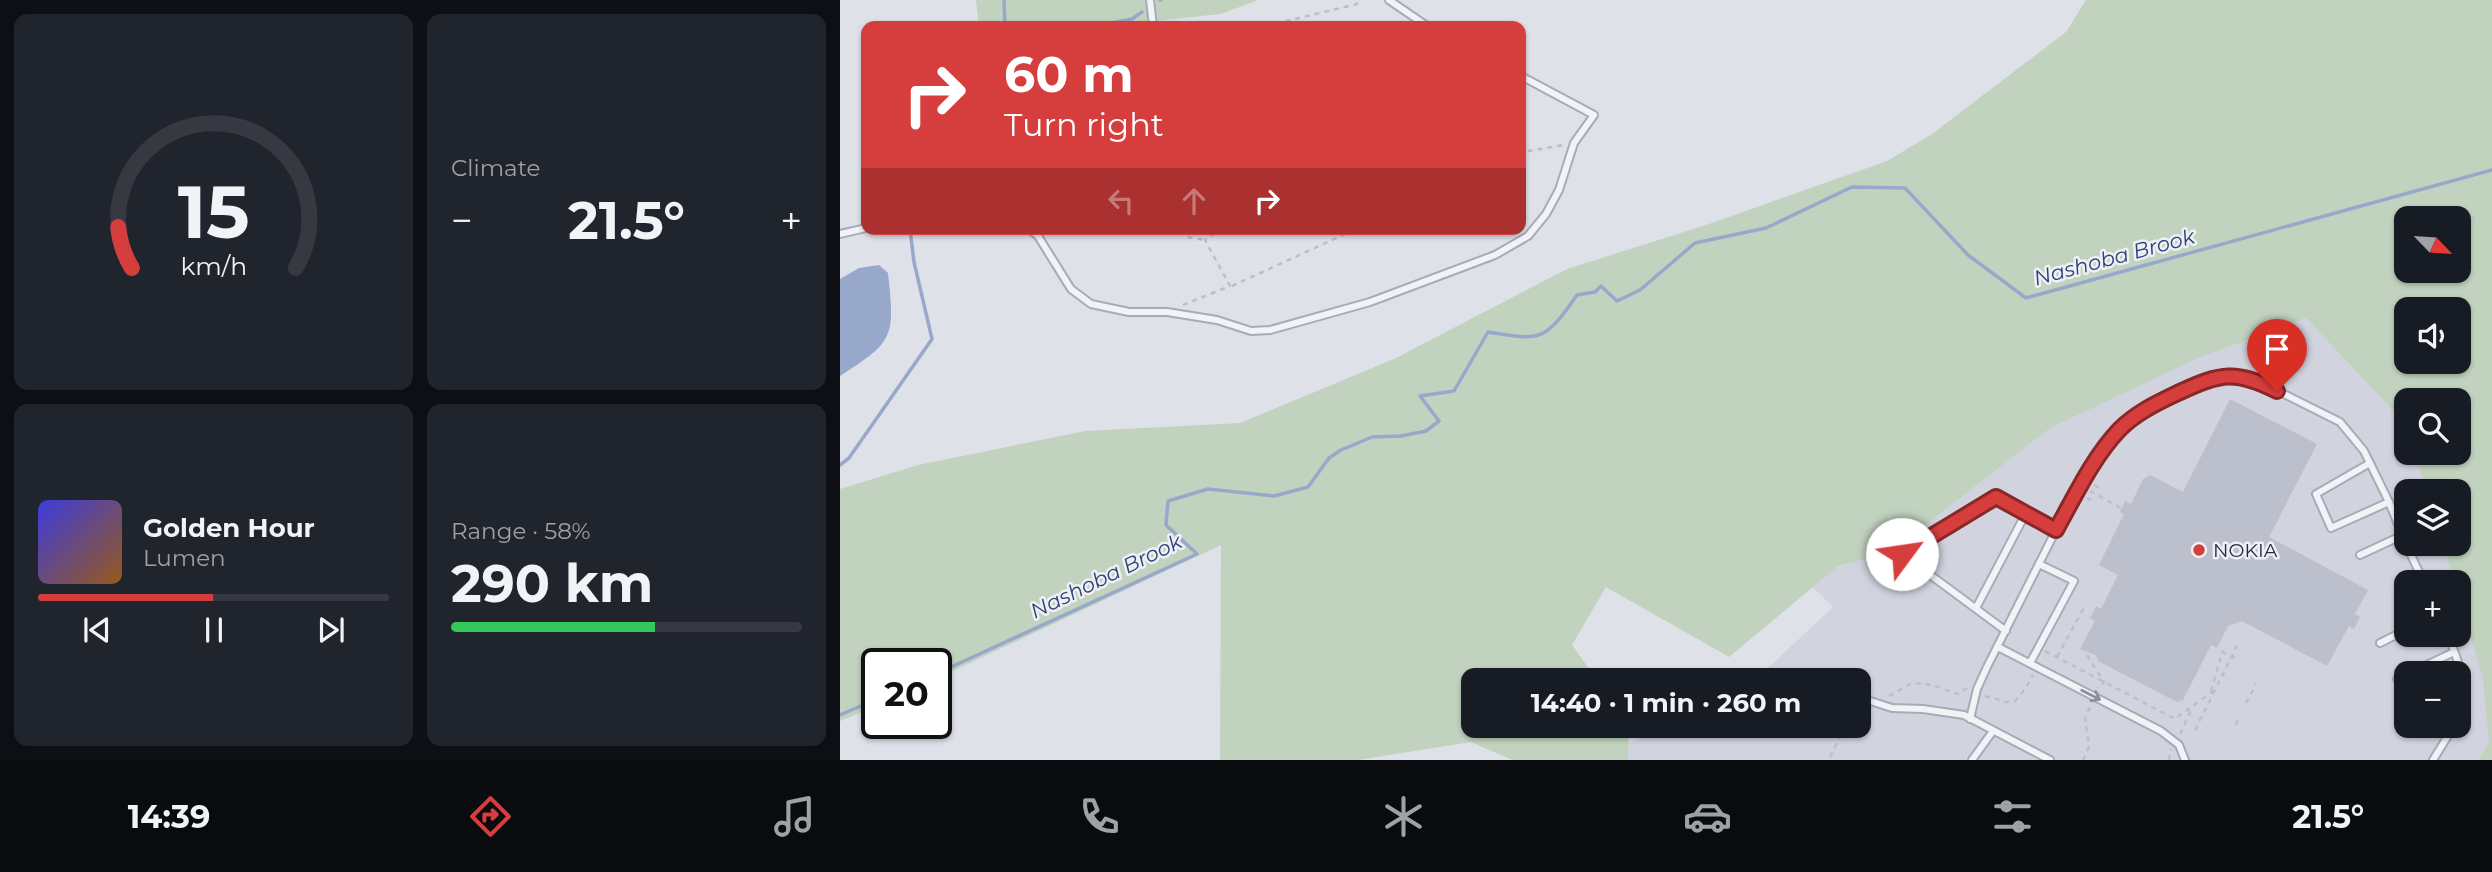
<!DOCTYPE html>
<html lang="en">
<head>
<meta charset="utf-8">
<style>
  body { margin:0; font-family:Montserrat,sans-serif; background:#20242c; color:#f1f3f6; height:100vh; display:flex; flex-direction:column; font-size:26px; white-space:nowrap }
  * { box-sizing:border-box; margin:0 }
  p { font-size:23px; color:#9ea1a6 }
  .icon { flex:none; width:38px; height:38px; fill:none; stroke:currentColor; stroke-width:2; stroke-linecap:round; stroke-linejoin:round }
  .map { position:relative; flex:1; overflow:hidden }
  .side { display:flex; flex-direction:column; gap:14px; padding:14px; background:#0d0f14; width:840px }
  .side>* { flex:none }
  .guide { position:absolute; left:21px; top:21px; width:665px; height:214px; border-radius:14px; box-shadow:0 2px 5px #0004; background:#d53e3d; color:#fff; overflow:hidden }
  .needle { width:46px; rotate:115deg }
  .buttons { position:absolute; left:1554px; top:206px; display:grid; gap:14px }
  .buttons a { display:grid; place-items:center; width:77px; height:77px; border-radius:14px; background:#171b24; box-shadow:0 2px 5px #0004; font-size:35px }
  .speed { position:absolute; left:21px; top:648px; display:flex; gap:14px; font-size:35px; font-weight:700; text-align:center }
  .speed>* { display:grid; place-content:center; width:91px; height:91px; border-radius:50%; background:#171b24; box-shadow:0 2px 5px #0004; line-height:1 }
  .speed .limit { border:4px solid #111; border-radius:10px; background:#fff; color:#111 }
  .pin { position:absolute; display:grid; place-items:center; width:60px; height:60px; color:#fff; margin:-72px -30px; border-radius:50% 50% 50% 0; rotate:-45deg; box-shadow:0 0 7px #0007 }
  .pin .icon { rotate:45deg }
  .me { position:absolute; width:77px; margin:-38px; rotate:59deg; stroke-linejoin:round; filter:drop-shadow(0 0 5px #0008) }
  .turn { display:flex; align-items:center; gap:24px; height:147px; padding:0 28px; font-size:32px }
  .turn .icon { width:91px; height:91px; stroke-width:2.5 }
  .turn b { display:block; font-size:49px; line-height:60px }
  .lanes { display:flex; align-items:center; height:66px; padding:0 28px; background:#0003; justify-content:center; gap:35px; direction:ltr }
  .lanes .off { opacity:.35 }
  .big { font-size:52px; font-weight:700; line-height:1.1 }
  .side .widget { flex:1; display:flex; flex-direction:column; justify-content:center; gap:10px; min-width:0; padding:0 24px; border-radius:14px; background:#20242c }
  .side .dial { align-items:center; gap:0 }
  .dial svg { height:182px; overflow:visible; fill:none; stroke:#363941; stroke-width:7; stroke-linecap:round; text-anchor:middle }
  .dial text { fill:#f1f3f6; stroke:none }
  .song { display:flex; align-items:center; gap:21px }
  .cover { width:84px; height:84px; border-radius:10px; background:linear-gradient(135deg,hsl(240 70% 55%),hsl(30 70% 35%)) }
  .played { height:7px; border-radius:4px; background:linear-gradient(90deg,#d53e3d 50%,#363941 50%) }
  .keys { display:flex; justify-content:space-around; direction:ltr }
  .heat { display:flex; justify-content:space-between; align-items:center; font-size:38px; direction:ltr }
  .charge { height:10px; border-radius:5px; background:linear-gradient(90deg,#34c759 58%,#363941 0) }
  .side .tiles { flex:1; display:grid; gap:14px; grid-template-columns:repeat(2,1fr) }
  .trip { position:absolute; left:621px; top:668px; width:410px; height:70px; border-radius:14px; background:#171b24; box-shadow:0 2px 5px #0004; font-weight:700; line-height:70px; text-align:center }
  .tabs { display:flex; height:112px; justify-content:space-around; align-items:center; background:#090b0e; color:#9ea1a6 }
  .tabs .icon { width:49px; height:49px }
  .tabs .current { color:#d53e3d }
  .tabs b { font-size:32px; color:#f1f3f6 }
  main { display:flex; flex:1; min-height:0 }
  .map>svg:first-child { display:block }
  .built { fill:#d1d3de; fill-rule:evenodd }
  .green { fill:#c1d3bf; fill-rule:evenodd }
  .water { fill:#98a8cb }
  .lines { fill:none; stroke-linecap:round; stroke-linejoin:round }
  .stream { stroke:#98a8cb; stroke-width:3.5 }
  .building { fill:#bcbfcc }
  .lane-casing { stroke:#a8abb7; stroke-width:10 }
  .path { stroke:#bdbfc8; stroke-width:2.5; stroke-dasharray:5 5; stroke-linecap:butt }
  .lane { stroke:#f2f3f7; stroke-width:6 }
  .oneway { stroke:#8c909c }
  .route-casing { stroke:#8a2828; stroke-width:18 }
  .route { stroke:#d53e3d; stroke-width:12 }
  .poi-dot { fill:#d53e3d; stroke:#eef0f6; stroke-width:2.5 }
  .labels { text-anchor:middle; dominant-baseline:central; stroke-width:5; stroke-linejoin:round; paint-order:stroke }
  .poi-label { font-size:19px; fill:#272c41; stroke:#eef0f6; text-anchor:start }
  .water-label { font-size:21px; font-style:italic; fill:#2f4377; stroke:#eef0f6 }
</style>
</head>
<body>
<main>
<section class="side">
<div class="tiles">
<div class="widget dial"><svg viewBox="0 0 100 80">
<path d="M14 69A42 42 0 1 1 86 69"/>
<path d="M14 69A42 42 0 0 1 8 51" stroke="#d53e3d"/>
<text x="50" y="56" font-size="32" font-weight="700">15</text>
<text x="50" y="72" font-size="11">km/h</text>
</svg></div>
<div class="widget"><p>Climate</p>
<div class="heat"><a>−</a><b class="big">21.5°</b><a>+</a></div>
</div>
<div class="widget">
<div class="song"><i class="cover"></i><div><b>Golden Hour</b><p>Lumen</p></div></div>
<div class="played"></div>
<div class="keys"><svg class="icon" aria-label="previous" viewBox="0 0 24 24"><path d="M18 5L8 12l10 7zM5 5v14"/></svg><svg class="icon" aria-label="pause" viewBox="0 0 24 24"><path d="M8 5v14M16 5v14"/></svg><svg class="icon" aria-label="next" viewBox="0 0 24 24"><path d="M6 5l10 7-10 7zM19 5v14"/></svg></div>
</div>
<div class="widget"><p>Range · 58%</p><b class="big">290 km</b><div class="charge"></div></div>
</div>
</section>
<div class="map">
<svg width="1652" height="760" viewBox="0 0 1652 760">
  <rect width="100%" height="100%" fill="#dfe1e9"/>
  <path class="built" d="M1566,271h53l33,489h-895l67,-34h194v-45h-104l79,-74 -41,-41 -14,-45zM1566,310h53v52h-53zM1566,401h53v52h-53zM1566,492h53v52h-53zM1566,583h53v52h-53zM1566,674h53v52h-53z"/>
  <g class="green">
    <path d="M136,0h282l-37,14 -114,12h-128z"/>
    <path d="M1246,0h406v760h-14l11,-18 -6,-64 -24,-80v-15h-5l-11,-39h16v-52h-32l-12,-39h44v-52h-53v23l-100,-106 -108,40 -148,70 -160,124 -52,14 -109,91 -123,-70 -34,58 26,36h-124v45h155l-1,34h-116l-41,-18 -113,18h-138l1,-215 -285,134v-16h-59v43l-37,15v-232l78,-24 167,-34 155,-8 154,-64 173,-90 142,-45 178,-63 45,-27 134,-102zM1566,219h53v52h-53zM1566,310h53v52h-53z"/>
  </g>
  <path class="water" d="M39,265l9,8c7,65 6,68 -48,103v-97l19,-11z"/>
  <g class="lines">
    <g class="stream">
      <path d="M164,0l1,26"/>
      <path d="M320,0h1"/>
      <path d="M256,26l36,-7 10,-7"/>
      <path d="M0,465l9,-7 83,-119 -18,-77 -4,-33"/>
      <path d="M96,674l261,-120 -31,-29 2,-24 40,-12 66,7 34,-9 21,-29 12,-8 31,-13 29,-1 25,-5 13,-10 -19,-25 34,-5 34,-59c54,9 57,9 89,-37l18,-3 6,-6 16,15 23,-11 55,-47 71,-15 86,-41 53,1 63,67 58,43 466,-128"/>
      <path d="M0,715l37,-16"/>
    </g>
  </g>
  <path class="building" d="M1390,399l87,45 -48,93 99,53 -13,24 5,3 -6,12 -5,-3 -22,40 -85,-45 -14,5 -11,22 -6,-3 -28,55 -6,2 -79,-41 -2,-6 -16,-6 15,-28 -5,-3 6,-12 5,3 17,-34 -19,-10 25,-51 -4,-2 5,-11 6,3 12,-25 7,-4 33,17z"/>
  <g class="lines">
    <defs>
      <g id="lane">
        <path d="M310,0l3,26"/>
        <path d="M549,0l38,26"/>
        <path d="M189,229l9,7 33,53 20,15 38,8h38l50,8 34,11 19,-1 100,-28 125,-47 33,-19 18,-22 13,-24 15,-47 20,-28 -73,-39"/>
        <path d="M0,234l26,-6"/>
        <path d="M1530,463l-54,31 15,34 58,-26"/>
        <path d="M1566,544l18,39"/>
        <path d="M1520,555l43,-20"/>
        <path d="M1136,608l50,-95"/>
        <path d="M1166,631l-104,-77 94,-57 60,33"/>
        <path d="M1608,635c10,26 23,54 11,80"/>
        <path d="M1540,643l26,-13"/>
        <path d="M1158,647l163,84 18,14 6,15"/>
        <path d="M1190,663l44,-82 -35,-17"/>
        <path d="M1568,674l46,-22"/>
        <path d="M1557,679l9,-5"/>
        <path d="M1018,697l34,11 31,1 41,6 86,45"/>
        <path d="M1130,719l7,-30 10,-22 69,-137 37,-65 26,-35 27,-22 57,-26 25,-7 28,5 84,42 24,29 25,51 17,42"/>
        <path d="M1132,760l21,-29"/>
        <path d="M1593,760l21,-34"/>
      </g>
    </defs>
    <use href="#lane" class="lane-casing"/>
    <g class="path">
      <path d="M426,26l91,-22 1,-4"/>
      <path d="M681,143l8,8 35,-6"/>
      <path d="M681,155l8,-4"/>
      <path d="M343,229l3,8 19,3"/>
      <path d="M392,286l124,-57"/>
      <path d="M343,305l47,-19 -25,-46 16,-11"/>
      <path d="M1254,485l8,4"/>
      <path d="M1250,491l31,17"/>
      <path d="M1247,498l9,5"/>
      <path d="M1205,651l130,68 41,-30"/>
      <path d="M1247,655l17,27 -7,6"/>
      <path d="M1217,657l29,-53"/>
      <path d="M961,675l12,-2 25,8"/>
      <path d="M1371,691l11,-39 15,7"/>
      <path d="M1049,696l23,-13 21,2 24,9 12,-7"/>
      <path d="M1145,696l22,6 8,-1 11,-13 7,-13"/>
      <path d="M1406,703l10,-19"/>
      <path d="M1396,725l4,-10"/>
      <path d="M1355,730l42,-84"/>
      <path d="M1340,734l12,-26"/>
      <path d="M990,757l15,-31"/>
      <path d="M1243,760l6,-13 -4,-28 6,-14"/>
      <path d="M1329,760l2,-11"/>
    </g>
    <use href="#lane" class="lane"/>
  </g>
  <defs><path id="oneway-shaft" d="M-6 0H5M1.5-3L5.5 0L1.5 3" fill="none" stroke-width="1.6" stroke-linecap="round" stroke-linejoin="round" transform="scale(1.75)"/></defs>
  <use class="oneway" href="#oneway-shaft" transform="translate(1251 695) rotate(27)"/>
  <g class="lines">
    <defs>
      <path id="route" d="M1062,554l94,-57 60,33c19,-34 37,-73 64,-101 17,-17 39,-27 60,-37 41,-19 56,-22 97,-1"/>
    </defs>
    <use href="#route" class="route-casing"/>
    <use href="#route" class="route"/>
  </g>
  <circle class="poi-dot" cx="1359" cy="550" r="7"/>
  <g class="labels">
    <g class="poi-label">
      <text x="1373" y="550">NOKIA</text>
    </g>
    <g class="water-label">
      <text transform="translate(1274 257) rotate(-15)">Nashoba Brook</text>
      <text transform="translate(266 576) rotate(-26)">Nashoba Brook</text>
    </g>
  </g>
</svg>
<div class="buttons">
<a><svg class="needle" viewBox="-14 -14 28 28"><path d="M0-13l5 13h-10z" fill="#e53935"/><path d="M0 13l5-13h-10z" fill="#9ea1a6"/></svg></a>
<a><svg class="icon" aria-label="sound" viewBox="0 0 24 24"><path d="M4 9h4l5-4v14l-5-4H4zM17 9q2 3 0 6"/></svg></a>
<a><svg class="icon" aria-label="search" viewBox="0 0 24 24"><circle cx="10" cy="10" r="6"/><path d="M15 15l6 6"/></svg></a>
<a><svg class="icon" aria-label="layers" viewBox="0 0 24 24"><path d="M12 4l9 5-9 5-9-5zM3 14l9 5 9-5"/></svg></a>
<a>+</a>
<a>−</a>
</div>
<div class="speed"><div class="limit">20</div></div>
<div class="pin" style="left:1437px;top:391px;background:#d93025"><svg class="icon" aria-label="arrive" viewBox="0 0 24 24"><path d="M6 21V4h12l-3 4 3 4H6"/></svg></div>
<svg class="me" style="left:1062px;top:554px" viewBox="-20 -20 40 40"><circle r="19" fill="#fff"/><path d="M0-13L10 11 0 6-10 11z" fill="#d53e3d"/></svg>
<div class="trip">14:40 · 1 min · 260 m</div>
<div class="guide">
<div class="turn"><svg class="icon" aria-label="right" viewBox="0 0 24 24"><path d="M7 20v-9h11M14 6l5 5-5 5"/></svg><div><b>60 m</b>Turn right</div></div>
<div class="lanes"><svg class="icon off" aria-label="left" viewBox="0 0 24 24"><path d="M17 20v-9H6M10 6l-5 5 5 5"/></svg><svg class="icon off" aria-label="ahead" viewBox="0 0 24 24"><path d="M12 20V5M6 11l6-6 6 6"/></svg><svg class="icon" aria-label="right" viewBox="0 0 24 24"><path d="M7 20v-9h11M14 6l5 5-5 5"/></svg></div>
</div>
</div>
</main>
<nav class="tabs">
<b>14:39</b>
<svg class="icon current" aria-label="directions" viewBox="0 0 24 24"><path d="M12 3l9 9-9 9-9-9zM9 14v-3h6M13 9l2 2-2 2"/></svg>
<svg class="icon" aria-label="music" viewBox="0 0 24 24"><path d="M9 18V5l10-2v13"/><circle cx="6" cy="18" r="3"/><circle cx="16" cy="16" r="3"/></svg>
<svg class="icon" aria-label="phone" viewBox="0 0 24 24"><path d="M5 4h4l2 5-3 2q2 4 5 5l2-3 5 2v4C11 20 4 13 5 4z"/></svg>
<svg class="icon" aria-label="climate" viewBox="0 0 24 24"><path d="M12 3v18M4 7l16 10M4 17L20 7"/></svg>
<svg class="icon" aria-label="car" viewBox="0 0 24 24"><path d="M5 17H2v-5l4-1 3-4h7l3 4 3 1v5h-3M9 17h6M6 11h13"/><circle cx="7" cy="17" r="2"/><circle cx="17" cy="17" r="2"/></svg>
<svg class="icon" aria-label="filters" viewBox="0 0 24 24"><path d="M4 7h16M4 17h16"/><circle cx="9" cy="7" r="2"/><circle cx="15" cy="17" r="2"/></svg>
<b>21.5°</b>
</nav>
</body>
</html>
